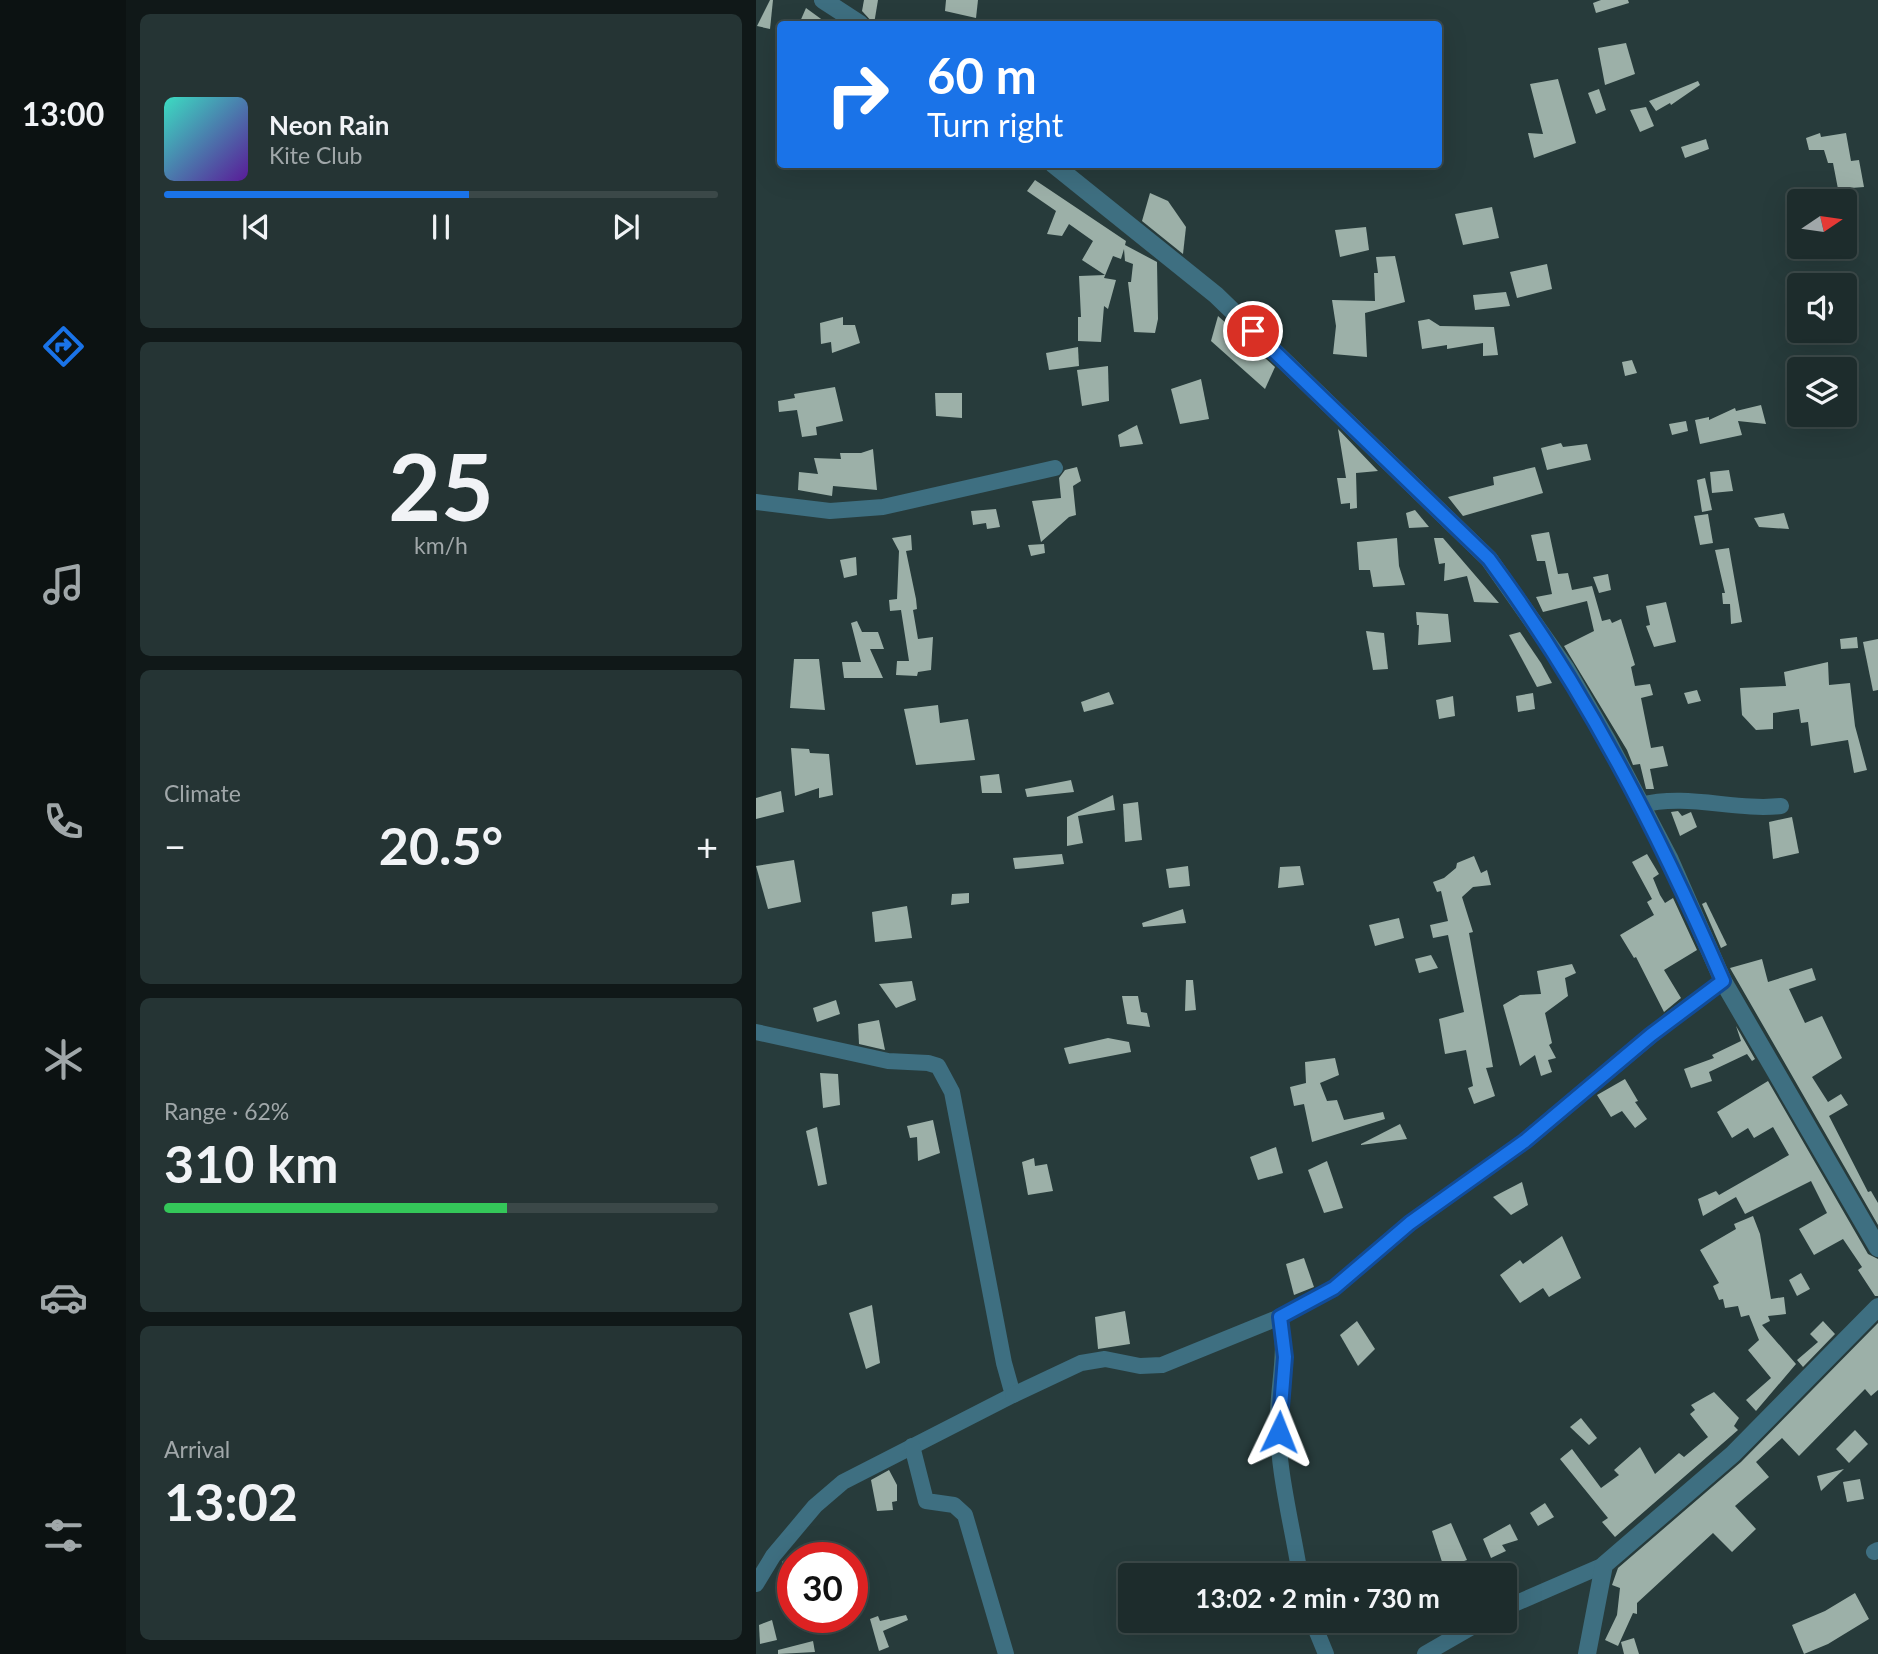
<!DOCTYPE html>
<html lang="en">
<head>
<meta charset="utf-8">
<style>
  body { margin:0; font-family:Lato,sans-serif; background:#253434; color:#f1f3f6; height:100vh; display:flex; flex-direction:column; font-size:26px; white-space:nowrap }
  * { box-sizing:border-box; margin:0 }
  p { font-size:23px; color:#a0a7a9 }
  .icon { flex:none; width:38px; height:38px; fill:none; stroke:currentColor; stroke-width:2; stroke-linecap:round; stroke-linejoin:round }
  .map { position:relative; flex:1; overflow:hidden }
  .panel { display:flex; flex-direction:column; gap:14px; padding:14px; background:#101818; width:630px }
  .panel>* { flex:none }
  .hud { position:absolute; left:21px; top:21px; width:665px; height:147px; border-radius:7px; box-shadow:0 7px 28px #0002,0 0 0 2px #3b4848; background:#1a73e8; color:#fff; overflow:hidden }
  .needle { width:46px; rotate:77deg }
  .fabs { position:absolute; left:1031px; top:189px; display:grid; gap:14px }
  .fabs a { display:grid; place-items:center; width:70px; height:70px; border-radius:7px; background:#1d2c2c; box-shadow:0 7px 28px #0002,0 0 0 2px #3b4848; font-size:35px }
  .speed { position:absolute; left:21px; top:1542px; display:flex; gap:14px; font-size:35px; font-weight:700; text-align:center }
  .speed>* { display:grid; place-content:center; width:91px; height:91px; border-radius:50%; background:#1d2c2c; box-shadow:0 7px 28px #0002,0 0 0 2px #3b4848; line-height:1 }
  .speed .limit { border:10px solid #d22; background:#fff; color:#111 }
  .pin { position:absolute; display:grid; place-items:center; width:60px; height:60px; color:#fff; margin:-30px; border:4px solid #fff; border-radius:50%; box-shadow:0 2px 7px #0007 }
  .me { position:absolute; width:77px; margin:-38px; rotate:2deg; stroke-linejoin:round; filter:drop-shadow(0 0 5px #0008) }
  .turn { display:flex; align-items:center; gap:24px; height:147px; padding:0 35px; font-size:32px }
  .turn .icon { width:91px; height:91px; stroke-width:2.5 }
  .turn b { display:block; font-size:49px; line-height:60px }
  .big { font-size:52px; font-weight:700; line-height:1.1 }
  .panel .tile { flex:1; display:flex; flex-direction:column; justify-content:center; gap:10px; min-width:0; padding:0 24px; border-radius:10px; background:#253434 }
  .panel .dial { align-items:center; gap:0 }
  .dial b { font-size:91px; line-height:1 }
  .song { display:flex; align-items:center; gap:21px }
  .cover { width:84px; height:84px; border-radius:10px; background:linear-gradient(135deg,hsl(170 70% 55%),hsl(270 70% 35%)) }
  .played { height:7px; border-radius:4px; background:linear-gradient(90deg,#1a73e8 55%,#3b4848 55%) }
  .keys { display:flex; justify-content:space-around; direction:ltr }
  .heat { display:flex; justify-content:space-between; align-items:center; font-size:38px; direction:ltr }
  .charge { height:10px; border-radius:5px; background:linear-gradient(90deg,#34c759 62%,#3b4848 0) }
  .trip { position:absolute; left:362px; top:1563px; width:399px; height:70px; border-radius:7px; background:#1d2c2c; box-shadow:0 7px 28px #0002,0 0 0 2px #3b4848; font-weight:700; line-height:70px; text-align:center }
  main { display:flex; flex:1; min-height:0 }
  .dock { display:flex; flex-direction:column; width:126px; justify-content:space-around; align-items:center; background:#0c1212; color:#a0a7a9 }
  .dock .icon { width:49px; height:49px }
  .dock .selected { color:#1a73e8 }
  .dock b { font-size:32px; color:#f1f3f6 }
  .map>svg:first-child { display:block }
  .building { fill:#9cb0a8 }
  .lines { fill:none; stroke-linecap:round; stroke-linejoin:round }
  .minor { stroke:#3e6f81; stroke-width:16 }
  .tertiary { stroke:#3e6f81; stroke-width:18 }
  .route-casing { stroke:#114b97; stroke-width:18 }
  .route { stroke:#1a73e8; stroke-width:12 }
</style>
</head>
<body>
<main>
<nav class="dock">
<b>13:00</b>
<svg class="icon selected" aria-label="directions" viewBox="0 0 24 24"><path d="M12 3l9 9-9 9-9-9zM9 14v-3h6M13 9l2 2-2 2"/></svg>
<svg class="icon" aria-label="music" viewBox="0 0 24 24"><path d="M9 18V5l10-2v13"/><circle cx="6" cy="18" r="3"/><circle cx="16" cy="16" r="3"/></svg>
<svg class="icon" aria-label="phone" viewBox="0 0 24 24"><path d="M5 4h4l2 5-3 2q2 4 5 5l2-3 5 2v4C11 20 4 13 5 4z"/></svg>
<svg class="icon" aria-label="climate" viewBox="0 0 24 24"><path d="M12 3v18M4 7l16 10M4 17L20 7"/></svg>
<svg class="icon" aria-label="car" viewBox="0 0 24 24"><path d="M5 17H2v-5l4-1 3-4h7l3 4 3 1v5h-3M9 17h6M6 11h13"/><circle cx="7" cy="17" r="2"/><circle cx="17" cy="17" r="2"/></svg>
<svg class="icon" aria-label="filters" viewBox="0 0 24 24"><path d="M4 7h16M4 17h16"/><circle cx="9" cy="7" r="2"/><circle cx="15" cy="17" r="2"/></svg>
</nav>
<section class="panel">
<div class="tile">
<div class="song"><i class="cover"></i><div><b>Neon Rain</b><p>Kite Club</p></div></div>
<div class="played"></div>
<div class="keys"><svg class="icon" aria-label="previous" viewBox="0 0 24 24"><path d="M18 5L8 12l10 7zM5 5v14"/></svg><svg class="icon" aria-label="pause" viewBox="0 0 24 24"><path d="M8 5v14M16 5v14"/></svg><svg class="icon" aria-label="next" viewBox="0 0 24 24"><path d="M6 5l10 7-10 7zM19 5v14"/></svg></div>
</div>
<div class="tile dial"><b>25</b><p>km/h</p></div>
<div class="tile"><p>Climate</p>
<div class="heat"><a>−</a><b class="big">20.5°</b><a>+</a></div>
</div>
<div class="tile"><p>Range · 62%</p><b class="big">310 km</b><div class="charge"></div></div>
<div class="tile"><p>Arrival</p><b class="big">13:02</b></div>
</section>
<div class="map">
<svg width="1122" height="1654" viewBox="0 0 1122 1654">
  <rect width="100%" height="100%" fill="#273b3b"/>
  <g class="building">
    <path d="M14,0h3l-3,29 -13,-3z"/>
    <path d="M108,0h14l-4,24 -12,-13z"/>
    <path d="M190,0h32l-2,18 -31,-7z"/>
    <path d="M845,0h27l1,3 -33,10 -3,-10z"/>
    <path d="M50,8l22,16h-29z"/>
    <path d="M870,43l9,31 -30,11 -7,-37z"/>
    <path d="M802,79l18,64 -42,15 -6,-25 15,1 -13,-50z"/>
    <path d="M942,81l2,4 -29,20 -1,-2 -14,8 -7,-10z"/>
    <path d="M843,89l7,21 -10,4 -8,-21z"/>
    <path d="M890,107l8,19 -14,6 -10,-22z"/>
    <path d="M1064,133l1,4 25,-4 5,28 8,-1 5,27 -26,2 -5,-26h-5l-4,-13h-15l-3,-12z"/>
    <path d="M950,139l3,10 -24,9 -4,-11z"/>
    <path d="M279,180l91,61 -1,4 32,17 1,57 -3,14 -21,-1 -6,-50h3l2,-18 -8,-3 -1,-12 -3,10 -8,-3 -9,22 12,2 -8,29 -4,-3 -3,36 -23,-1v-24h3l-2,-41 26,-1 -23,-15 11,-19 -24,-17 -7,12 -15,-2 9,-23 -29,-20z"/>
    <path d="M394,193l18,8 18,26 -3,27 -41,-33z"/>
    <path d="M736,207l7,31 -36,7 -8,-31z"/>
    <path d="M610,227l3,23 -29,7 -5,-27z"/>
    <path d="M639,256l10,46 -40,11 2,44 -34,-3 3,-28 -4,-26 43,1 -1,-28h4l-2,-16z"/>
    <path d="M791,264l5,25 -35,9 -7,-26z"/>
    <path d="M750,292l4,14 -35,4 -2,-15z"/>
    <path d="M462,316l57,51 -10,22 -54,-48z"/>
    <path d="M87,317v8h12l5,18 -28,10 -1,-11 -10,2 -1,-21z"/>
    <path d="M673,319l11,7 54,1 4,28 -15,1v-13l-36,6v-4l-25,4 -4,-28z"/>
    <path d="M322,347l1,19 -30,4 -3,-17z"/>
    <path d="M876,360l5,13 -12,3 -3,-14z"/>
    <path d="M352,366l1,35 -27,5 -5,-36z"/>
    <path d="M445,379l8,40 -29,5 -9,-35z"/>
    <path d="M79,387l8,34 -27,6 1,8 -15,2 -5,-27 -18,2 -1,-11 17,-3 -1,-4z"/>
    <path d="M179,393h27v25l-26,-2z"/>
    <path d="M1005,405l5,19 -28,-3 4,14 -42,9 -5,-24 14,-3v3l26,-12 1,3z"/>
    <path d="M930,421l2,10 -16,4 -3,-11z"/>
    <path d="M381,425l6,19 -23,3 -2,-12z"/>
    <path d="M582,429l40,42 -22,2 1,35 -7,1v-6l-9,1 -4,-26h9z"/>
    <path d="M805,443l2,4 24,-3 4,16 -44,10 -6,-22z"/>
    <path d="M117,449l4,41 -44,-4 -1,10 -34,-6 1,-18 19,2 -4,-16 27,1 -1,-6h21z"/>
    <path d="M321,467l4,14 -8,5 3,29 -7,2 -28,25 -9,-41 29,-3 -2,-20 6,-8z"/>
    <path d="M779,467l8,26 -80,23 -15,-19 46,-12 -1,-8z"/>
    <path d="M973,470l4,21 -21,2 -2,-21z"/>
    <path d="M949,478l7,32 -10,2 -5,-32z"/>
    <path d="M240,509l4,18 -13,2 -1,-6 -13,2 -2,-14z"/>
    <path d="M659,510l14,17 -20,1 -3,-15z"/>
    <path d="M1028,513l5,16 -30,-2 -5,-9z"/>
    <path d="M952,514l5,29 -13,2 -6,-29z"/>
    <path d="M793,532l9,42 10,-1 4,17 20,-4 10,35 8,-2 2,4 9,-4 14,46 -4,2 4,19 15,-2 3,11 -12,3 10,50 12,-2 5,20 -18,3 4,20h-8l-6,-25 -7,1 -6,-15 -63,-104 30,-15 -7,-30 -44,11 -7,-15 16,-3 -7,-33h-8l-6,-26z"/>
    <path d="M155,535l1,15 -6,1 10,48 1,10 -4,1 5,29 15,-2 -2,33 -13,2 -1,4 -21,-1 1,-14h12l-8,-51 -11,1 -1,-11 8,-1 2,-48 -7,-13z"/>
    <path d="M641,538l2,28 6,19 -32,2 -3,-17h-11l-2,-28z"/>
    <path d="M678,538h9l56,65 -25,-1 -7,-26 -23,5 1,-18 -6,1z"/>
    <path d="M288,544l1,9 -14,3 -3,-11z"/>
    <path d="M973,548l13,74 -11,2 -1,-20h-7l-1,-11h3l-10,-43z"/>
    <path d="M100,557l1,18 -13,3 -4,-18z"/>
    <path d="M852,574l3,16 -12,3 -6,-16z"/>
    <path d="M910,602l10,40 -22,5 -8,-21 4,-1 -4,-19z"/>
    <path d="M660,612l32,2 3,28 -33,3 1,-20h-2z"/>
    <path d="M101,621l5,11h16l6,17h-14l13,29h-39l-2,-16h19l-10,-39z"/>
    <path d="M610,631l18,2 4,36 -15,1z"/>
    <path d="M764,632l21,31 11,20 -15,4 -28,-52z"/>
    <path d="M1101,637l1,11 -17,1 -1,-10z"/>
    <path d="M1122,639v51l-5,1 -10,-49z"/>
    <path d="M38,659h25l6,51 -35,-2z"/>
    <path d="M1072,662l1,23 21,-2 5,43 12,44 -13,3 -6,-33 -37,6 -3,-24 -7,1 -2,-14 -26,4v16l-17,1 -14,-15 -2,-27 46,-2 -2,-14z"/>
    <path d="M941,690l4,11 -13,3 -4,-11z"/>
    <path d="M353,692l5,12 -30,8 -3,-10z"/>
    <path d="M777,693l2,16 -17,3 -2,-16z"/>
    <path d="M697,696l2,20 -16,3 -3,-19z"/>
    <path d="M182,705l2,18 28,-4 7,41 -59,5 -12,-56z"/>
    <path d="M35,748l18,1 1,4 19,1 4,41 -14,3v-10l-24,8z"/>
    <path d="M243,774l3,19h-20l-2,-17z"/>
    <path d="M315,780l3,12 -47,5 -2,-8z"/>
    <path d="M25,791l3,21 -28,7v-21z"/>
    <path d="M357,795l2,15 -37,6 5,27 -16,3v-29z"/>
    <path d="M382,802l4,38 -17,2 -2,-38z"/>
    <path d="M922,811l4,5 9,-4 6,15 -17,9 -9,-24z"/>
    <path d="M1036,817l7,36 -26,6 -4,-37z"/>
    <path d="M306,854l2,10 -36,4 -13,1 -2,-11z"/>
    <path d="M891,854l12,20 -6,4 7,17 5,8 8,-5 24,52 -33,20 17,28 -17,14 -28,-55 -2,1 -14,-23 34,-20 -7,-13 5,-3 -20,-37z"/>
    <path d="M718,856l7,17 6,-3 4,15 -18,2 -11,10 11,35 -4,1 24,134 -7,1 9,28 -21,8 -6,-16 5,-2 -7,-36 -21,4 -6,-35 25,-7 -16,-77 -15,3 -3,-13 18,-4 -7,-30 -4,1 -4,-10 11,-4 12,-10 1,-5z"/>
    <path d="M38,860l7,42 -33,7 -12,-43z"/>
    <path d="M432,866l2,20 -21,2 -3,-19z"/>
    <path d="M544,866l4,19 -26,3 2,-21z"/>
    <path d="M213,893v10l-18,2 1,-11z"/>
    <path d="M950,902l21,43 -6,3 -19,-44z"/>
    <path d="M151,906l5,32 -37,4 -3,-30z"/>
    <path d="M427,909l3,14 -43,4 -1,-4z"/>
    <path d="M643,918l5,20 -29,8 -6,-21z"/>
    <path d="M675,955l7,13 -19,5 -4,-14z"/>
    <path d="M1006,959l6,23 44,-14 4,12 -27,9 16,34 17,-7 20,42 -30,19 16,25 13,-8 7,11 -19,11 39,76 3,-1 7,12v22l-148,-257z"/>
    <path d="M816,964l4,9 -11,5 3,18 -23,17 7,30 -3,2 7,13 -8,2 4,12 -11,4 -6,-21 -15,11 -17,-61 17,-10 21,-1 -4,-23z"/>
    <path d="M430,980h7l3,30 -11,1z"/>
    <path d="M156,981l4,19 -20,8 -17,-24z"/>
    <path d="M366,996h16l3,16 6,1 3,14 -23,-3z"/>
    <path d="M80,1000l4,14 -23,8 -4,-14z"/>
    <path d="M123,1020l6,30 -26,-6 -1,-20z"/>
    <path d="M980,1026l19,33 -3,2 -5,-7 -38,18 3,9 -21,7 -7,-19 30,-11 -2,-3 29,-14z"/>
    <path d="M352,1038l21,4 2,10 -62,12 -5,-16z"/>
    <path d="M579,1058l4,17 -19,8 7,18 10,-1 7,20 39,-8 2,7 -73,23 -8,-38 -10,2 -4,-19 16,-4 -1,-21z"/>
    <path d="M64,1073l18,1 2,31 -17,3z"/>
    <path d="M869,1079l13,22 -3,1 12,17 -12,9 -13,-17 -11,6 -14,-22z"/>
    <path d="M1012,1081l100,173 10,5v37h-3l-17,-26 4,-3 -19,-28 -29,16 -15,-26 28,-16 -16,-32 -66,33 -9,-17 -33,19 -5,-17 18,-8 3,4 70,-40 -16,-28 -19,11 -6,-10 -16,10 -15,-26z"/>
    <path d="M177,1120l7,33 -22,8 -1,-24 -7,1 -3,-12z"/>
    <path d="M644,1124l7,15 -46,6v-1z"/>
    <path d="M61,1127l10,57 -9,2 -12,-55z"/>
    <path d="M520,1147l7,26 -25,7 -8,-23z"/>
    <path d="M278,1158l1,8 12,-2 6,27 -25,4 -6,-33z"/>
    <path d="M571,1161l16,47 -19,5 -16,-43z"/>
    <path d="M766,1182l6,23 -17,10 -18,-18z"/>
    <path d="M997,1216l7,18 11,65 13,-2 2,17 -18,2 2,5 -8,4 34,39 -40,47 -10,-11 25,-22 -23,-28 11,-10 -10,-25 -8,2 -3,-11 -13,2 -2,-9 -4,1 -6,-14 6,-3 -19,-33 36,-21 -2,-5z"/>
    <path d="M806,1236l19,42 -32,19 -6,-9 -23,15 -20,-28 20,-15 3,4z"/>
    <path d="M548,1258l10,29 -20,8 -8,-31z"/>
    <path d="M1045,1273l9,16 -13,7 -8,-16z"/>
    <path d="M116,1305l8,58 -14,6 -17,-56z"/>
    <path d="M369,1311l5,33 -32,5 -3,-32z"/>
    <path d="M601,1321l18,28 -17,17 -18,-31z"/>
    <path d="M1067,1321l12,13 -32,33 -6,-7 21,-18 -8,-8z"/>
    <path d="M1122,1323v67l-7,6 -6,-7 -66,67 -17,-18 -26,24 13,15 -34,29 21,23 -24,23 -19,-19 -76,70v11l-4,-1 -15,33 -13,-6 12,-25 3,-27 -8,-3 6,-17 123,-106z"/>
    <path d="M958,1392l25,26 -5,8 4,4 -123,107 -13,-15 6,-4 -48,-59 12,-10 29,39 18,-13 -5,-5 26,-23 15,27 24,-21 5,4 24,-20 -18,-23 5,-4 -4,-5z"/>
    <path d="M825,1418l16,20 -8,7 -19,-18z"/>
    <path d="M1099,1430l13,14 -19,19 -13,-14z"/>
    <path d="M1088,1469l-23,22 -4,-15z"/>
    <path d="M133,1470l8,15v16l-5,1 1,8 -16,1 -6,-31z"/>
    <path d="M1104,1479l4,20 -17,3 -4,-20z"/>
    <path d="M789,1503l9,14 -16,9 -8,-13z"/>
    <path d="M695,1523l16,37 -23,8 -12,-37z"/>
    <path d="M754,1524l8,16 -16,5 4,6 -15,7 -8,-19z"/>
    <path d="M37,1553v36h-2l-9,-27z"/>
    <path d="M1099,1593l14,26 -41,25 -24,10 -12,-29 33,-14z"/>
    <path d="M150,1615l2,5 -25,11 6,16 -10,4 -9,-32 8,-3 2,5z"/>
    <path d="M16,1620l5,20 -17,4 -1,-19z"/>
    <path d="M878,1638l5,16h-15l-3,-12z"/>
    <path d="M57,1641l2,11 -37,2v-4z"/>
  </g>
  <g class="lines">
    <g class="minor">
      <path d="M0,502l74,9 53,-4 172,-39"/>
      <path d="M885,805c46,-12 94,6 140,1"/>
      <path d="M0,1032l132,29 40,2 10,3 14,26 52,271 9,32 -170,87 -28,24 -42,50 -17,28"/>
      <path d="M524,1317c7,34 -1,63 -2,97 -2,51 14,110 22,161"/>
      <path d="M257,1395l68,-32 24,-4 35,7 22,-1 118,-48 54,-29 76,-65 115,-82 146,-122 52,-38"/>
      <path d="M156,1446l14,55 28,4 11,10 41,139"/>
      <path d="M1118,1552l4,-2"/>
      <path d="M749,1608l99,-43"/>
      <path d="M556,1620l14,34"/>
      <path d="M669,1654l59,-34"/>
    </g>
    <g class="tertiary">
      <path d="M67,0l37,24"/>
      <path d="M297,164l163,131 273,264 77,110 41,71 63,120 53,121 155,267"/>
      <path d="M831,1654l17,-89 129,-111 145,-147"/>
    </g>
  </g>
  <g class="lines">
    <defs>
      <path id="route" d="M497,331l236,228c97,131 169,273 234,422l-72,54 -126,106 -115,82 -76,65 -54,29 5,40 -6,75"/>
    </defs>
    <use href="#route" class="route-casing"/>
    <use href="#route" class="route"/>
  </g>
</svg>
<div class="fabs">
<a><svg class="needle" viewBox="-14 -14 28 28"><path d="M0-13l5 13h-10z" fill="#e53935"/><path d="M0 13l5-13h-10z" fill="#a0a7a9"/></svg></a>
<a><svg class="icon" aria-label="sound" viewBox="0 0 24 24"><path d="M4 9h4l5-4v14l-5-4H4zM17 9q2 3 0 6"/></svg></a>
<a><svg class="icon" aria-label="layers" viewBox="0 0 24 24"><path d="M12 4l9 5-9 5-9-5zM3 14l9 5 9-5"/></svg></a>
</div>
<div class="speed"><div class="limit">30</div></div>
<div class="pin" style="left:497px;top:331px;background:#d93025"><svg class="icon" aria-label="arrive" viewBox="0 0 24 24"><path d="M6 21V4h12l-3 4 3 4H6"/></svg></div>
<svg class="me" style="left:523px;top:1432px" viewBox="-20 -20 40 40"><path d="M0-17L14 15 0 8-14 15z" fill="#1a73e8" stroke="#fff" stroke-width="4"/></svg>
<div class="trip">13:02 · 2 min · 730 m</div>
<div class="hud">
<div class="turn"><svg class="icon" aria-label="right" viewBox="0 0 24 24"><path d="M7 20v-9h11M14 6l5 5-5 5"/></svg><div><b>60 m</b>Turn right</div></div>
</div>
</div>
</main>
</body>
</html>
